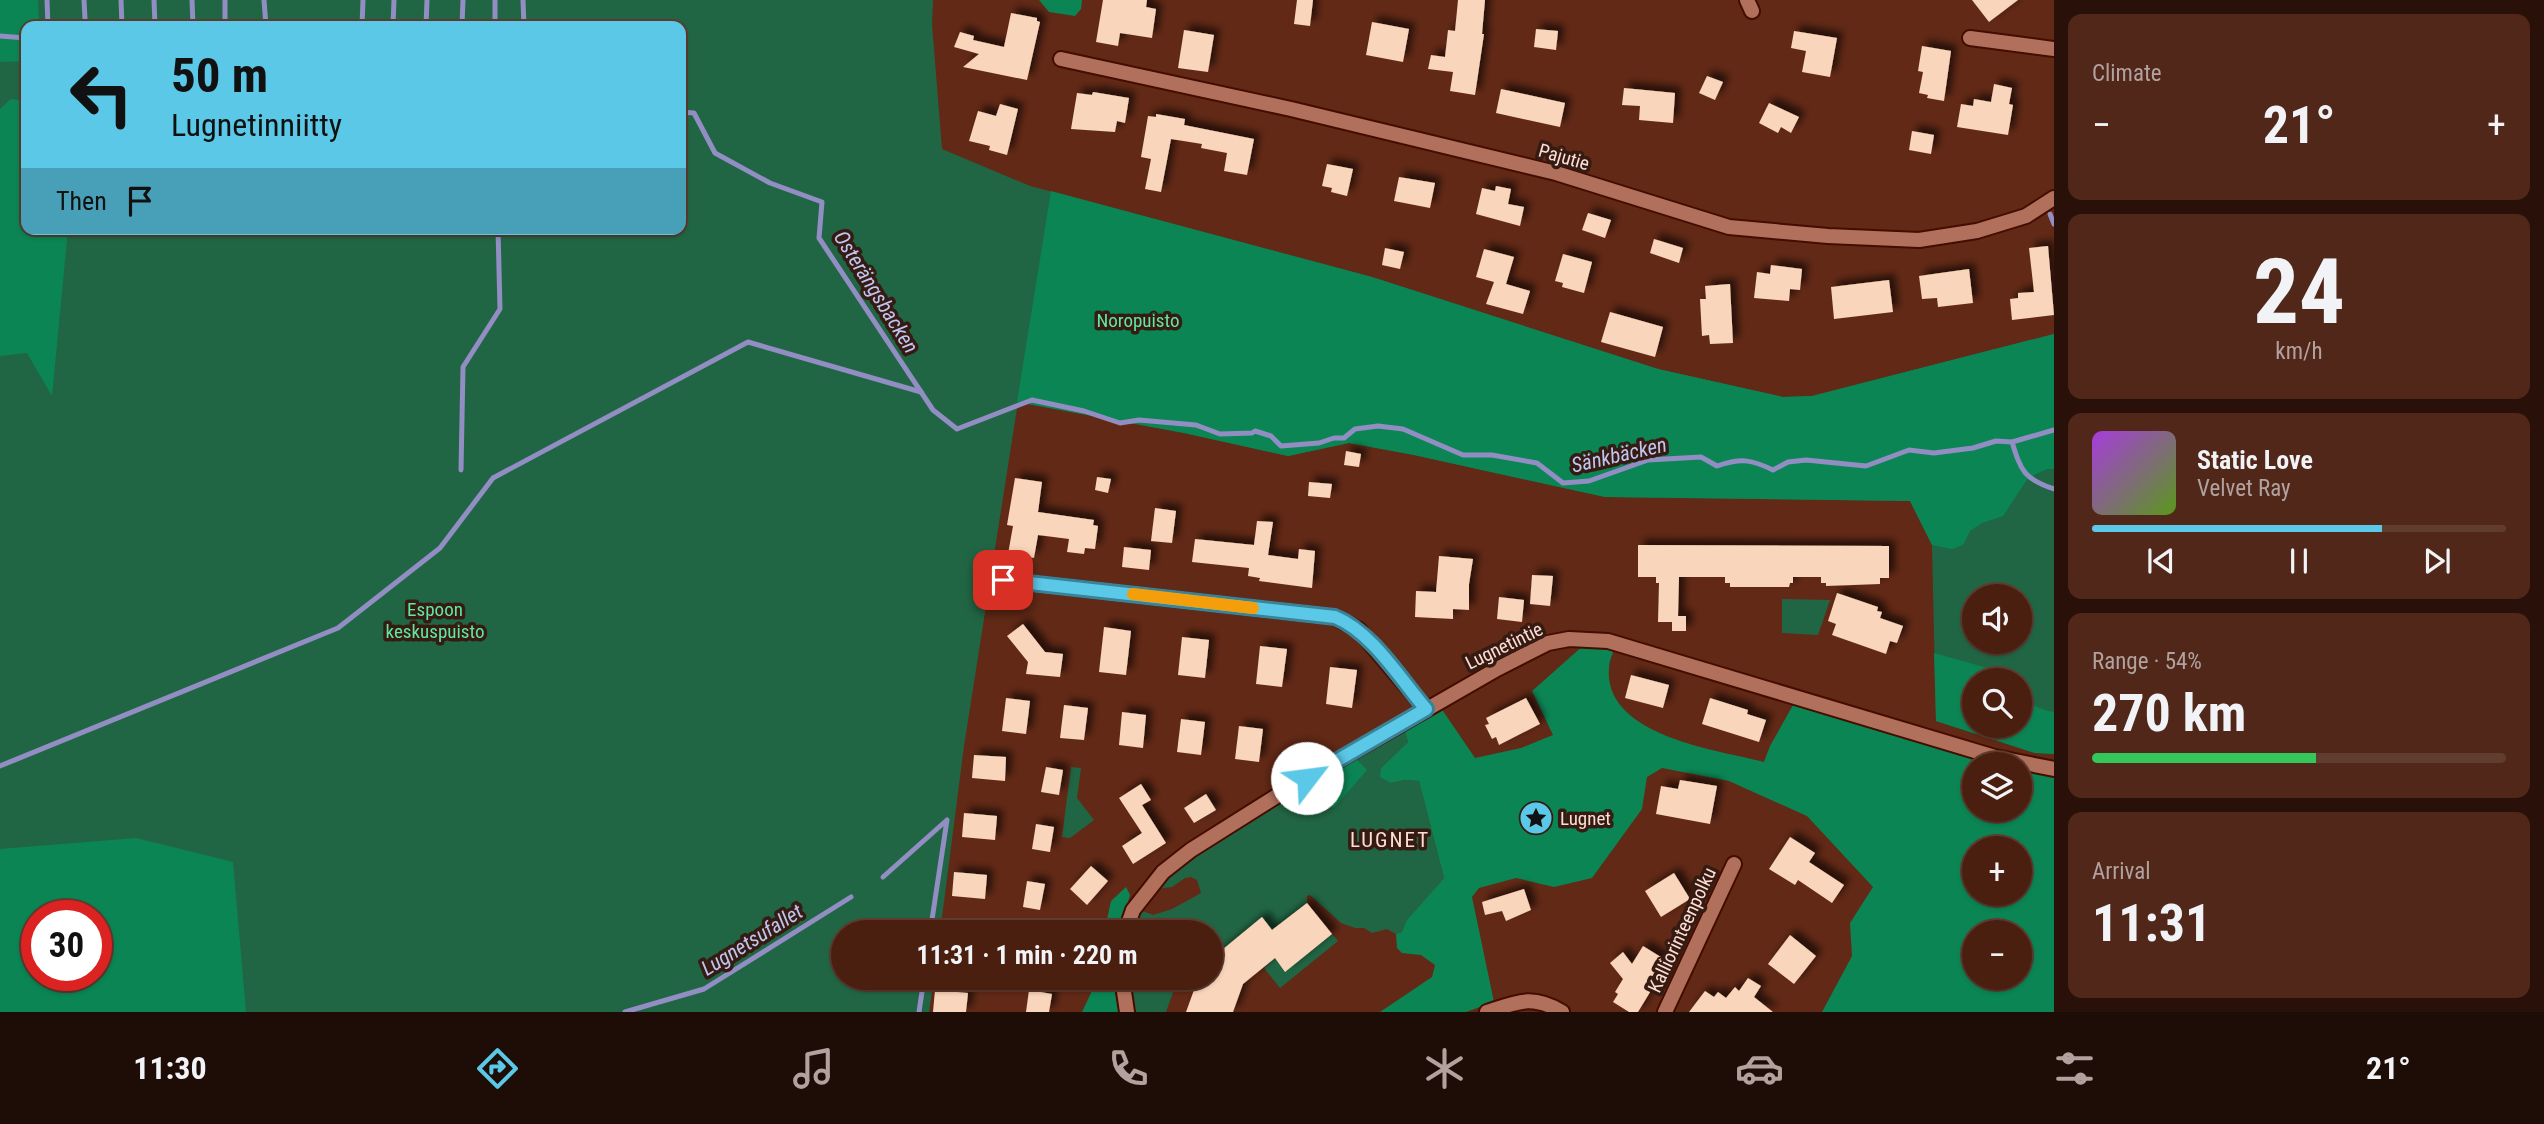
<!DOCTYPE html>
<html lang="en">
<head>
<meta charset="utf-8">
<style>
  body { margin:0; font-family:"Roboto Condensed",sans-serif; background:#512719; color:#f1f3f6; height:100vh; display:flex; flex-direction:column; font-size:26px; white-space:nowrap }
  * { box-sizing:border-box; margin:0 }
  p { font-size:23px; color:#b2a29f }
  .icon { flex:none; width:38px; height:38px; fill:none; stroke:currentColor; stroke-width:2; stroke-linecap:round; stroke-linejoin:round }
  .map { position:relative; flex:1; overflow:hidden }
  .drawer { display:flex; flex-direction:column; gap:14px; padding:14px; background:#291109; width:490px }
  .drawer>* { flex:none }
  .banner { position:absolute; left:21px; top:21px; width:665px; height:214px; border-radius:14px; box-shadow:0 2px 5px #0004,0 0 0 2px #613d30; background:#5ac8e6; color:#111; overflow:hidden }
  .controls { position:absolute; left:1962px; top:584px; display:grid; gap:14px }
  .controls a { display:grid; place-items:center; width:70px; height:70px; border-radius:50%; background:#4a1f10; box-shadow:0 2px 5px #0004,0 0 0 2px #613d30; font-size:35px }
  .speed { position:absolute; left:21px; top:900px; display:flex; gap:14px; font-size:35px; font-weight:700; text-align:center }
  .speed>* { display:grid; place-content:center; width:91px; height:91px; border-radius:50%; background:#4a1f10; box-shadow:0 2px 5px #0004,0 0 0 2px #613d30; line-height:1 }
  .speed .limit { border:10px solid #d22; background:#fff; color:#111 }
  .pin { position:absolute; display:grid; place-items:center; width:60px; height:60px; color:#fff; margin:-30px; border-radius:14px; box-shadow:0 4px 10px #0006 }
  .me { position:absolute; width:77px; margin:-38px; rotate:60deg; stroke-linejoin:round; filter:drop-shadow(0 0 5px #0008) }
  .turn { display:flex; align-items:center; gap:24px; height:147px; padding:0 35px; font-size:32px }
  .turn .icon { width:91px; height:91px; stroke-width:2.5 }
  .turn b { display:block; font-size:49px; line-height:60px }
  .then { display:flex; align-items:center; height:66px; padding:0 35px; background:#0003; gap:14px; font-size:26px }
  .big { font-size:52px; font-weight:700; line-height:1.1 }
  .drawer .tile { flex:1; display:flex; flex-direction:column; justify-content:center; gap:10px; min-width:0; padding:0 24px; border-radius:14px; background:#512719 }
  .drawer .dial { align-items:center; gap:0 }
  .dial b { font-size:91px; line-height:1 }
  .song { display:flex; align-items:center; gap:21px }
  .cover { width:84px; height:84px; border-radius:10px; background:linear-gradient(135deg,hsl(280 70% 55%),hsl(90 70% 35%)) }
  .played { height:7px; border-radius:4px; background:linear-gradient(90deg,#5ac8e6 70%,#613d30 70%) }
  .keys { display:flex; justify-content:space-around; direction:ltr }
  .heat { display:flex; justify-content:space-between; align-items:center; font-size:38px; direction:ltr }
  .charge { height:10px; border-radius:5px; background:linear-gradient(90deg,#34c759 54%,#613d30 0) }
  .trip { position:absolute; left:831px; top:920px; width:392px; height:70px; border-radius:35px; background:#4a1f10; box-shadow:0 2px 5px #0004,0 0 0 2px #613d30; font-weight:700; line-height:70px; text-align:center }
  .menu { display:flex; height:112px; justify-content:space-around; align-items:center; background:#1e0c06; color:#b2a29f }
  .menu .icon { width:49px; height:49px }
  .menu .selected { color:#5ac8e6 }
  .menu b { font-size:32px; color:#f1f3f6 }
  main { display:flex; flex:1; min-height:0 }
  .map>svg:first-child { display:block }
  .green { fill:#216644; fill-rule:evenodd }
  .forest { fill:#0b8554; fill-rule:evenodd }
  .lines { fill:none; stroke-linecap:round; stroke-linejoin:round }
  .stream { stroke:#928dc3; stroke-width:5 }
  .building { fill:#f9d5bb; filter:url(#shadow) }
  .street-casing { stroke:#440d00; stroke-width:18 }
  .street { stroke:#b1705b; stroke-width:14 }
  .route-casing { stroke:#3a8296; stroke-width:18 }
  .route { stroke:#5ac8e6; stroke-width:12 }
  .slow { stroke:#f59e0b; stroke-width:12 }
  .labels { text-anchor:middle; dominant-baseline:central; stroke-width:7; stroke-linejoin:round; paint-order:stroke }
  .street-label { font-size:19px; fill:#fcded5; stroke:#361b13 }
  .park-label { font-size:19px; fill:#60e7a4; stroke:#361b13 }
  .poi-label { font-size:19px; fill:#fcded5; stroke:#361b13; text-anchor:start }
  .water-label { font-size:21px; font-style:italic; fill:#c0c6f2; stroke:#361b13 }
  .neighbourhood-label { font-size:21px; letter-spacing:2px; fill:#fcded5; stroke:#361b13 }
</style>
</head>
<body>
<main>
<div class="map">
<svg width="2054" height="1012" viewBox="0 0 2054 1012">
  <defs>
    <filter id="shadow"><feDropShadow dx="6" dy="-6" stdDeviation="3.5" flood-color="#0009"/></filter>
  </defs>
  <rect width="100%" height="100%" fill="#622916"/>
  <g class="green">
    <path d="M0,0h933l-1,24 10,125 88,37 342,91 286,92 125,28 29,-1 242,-62v420l-19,-1 -99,-32 -4,-176 -22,-44 -305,-4 -191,-42 -65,-12 -61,13 -104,-23 -166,-31 -54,344 -24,187h-96v45h90l-5,34h-929zM26,26h655v203h-655zM1974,597h46v45h-46zM1974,681h46v45h-46zM37,915h59v60h-59z"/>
    <path d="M1782,599l48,1 -12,35 -36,-2z"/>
    <path d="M1404,728l4,14 -27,26 10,15 14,-3 14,1 25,97 -38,43 -4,11 -6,2 -9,-5 -15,4 -8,-5h-9l-14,-5 -31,-28 -3,1v7l-35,27 -10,-12 -43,34 -6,-7 -2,1v-13h-77l6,-23 13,5 19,-6 29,-16 -4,-13 -6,-3 -6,1 -13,9 -17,2 32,-29 114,-70 33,18 21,-50z"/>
    <path d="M1071,767l10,1 -4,30 17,22 -24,18 -8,-1z"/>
    <path d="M1332,934l6,7 -58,47 -16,-20 11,-10 10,13z"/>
    <path d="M1129,978h49l-12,34h-33z"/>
  </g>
  <g class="forest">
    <path d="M0,0h38l1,26h-13v35l-26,1z"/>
    <path d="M1039,0h43l-1,9 -6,7 -26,-4z"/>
    <path d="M11,99l15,2v128h42l-16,167 -25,-43 -27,3v-247z"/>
    <path d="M1051,191l321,86 286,92 125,28 29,-1 242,-62v135h-7l-19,9 -25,38 -21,7 -12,8 -7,14 -11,4 -20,-4 -22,-44 -305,-4 -191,-42 -65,-12 -61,13 -104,-23 -167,-31z"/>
    <path d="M1584,645l31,2c-2,6 -6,14 -6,21 -6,68 108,82 155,94l6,-16 23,-41 207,60h-26v45h46v-40l34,5v237h-232l30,-56 -2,-33 23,-36 -66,-71 -78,-35 -67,-13 -15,9 -5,32 -50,69 -38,9 -38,-9 -37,10 -7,9 22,105 -28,10h-86l52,-35 3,-12 -14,-10 -19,-2 -5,-5 -1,-14 6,-2 4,-11 38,-43 -25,-97 -14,-1 -14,3 -11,-6 1,-9 27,-26 -4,-14 37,-20 34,50 46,-10 32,-13 -21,-44zM1974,849h46v45h-46zM1974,933h46v45h-46z"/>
    <path d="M1934,653l78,22 3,6h-41v45h46v-35c7,14 19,18 34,21v42l-19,-1 -99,-32z"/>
    <path d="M1355,758l12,12 -33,38 -33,-18z"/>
    <path d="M136,838l97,24 13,150h-246v-163zM37,915h59v60h-59z"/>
    <path d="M1126,887l4,8 -11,38h-15l7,-32z"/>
    <path d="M1095,978h17l7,34h-37l9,-19z"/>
  </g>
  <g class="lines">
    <g class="stream">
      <path d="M47,0l1,26"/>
      <path d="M84,0l1,19"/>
      <path d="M121,0l1,26"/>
      <path d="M154,0l1,26"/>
      <path d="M192,0l1,26"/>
      <path d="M225,0v26"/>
      <path d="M264,0l2,26"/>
      <path d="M523,0l1,26"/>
      <path d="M362,26l1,-26"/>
      <path d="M393,26l1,-26"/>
      <path d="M426,26l1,-26"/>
      <path d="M462,26l1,-26"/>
      <path d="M495,26v-26"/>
      <path d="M0,36l26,2"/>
      <path d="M681,112l13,1 21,40 55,30 52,19 -3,36 114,172 24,19 75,-29 52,11 36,12 19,-3 57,5 24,9 32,-1 3,-2 16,5 10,10 38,-3 15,-5h10l11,-9 23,-3 25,3 60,26h29l45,8 26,20 26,-2 59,-21 53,-3 16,9c24,-8 33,-7 56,4l15,-8 18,-2 60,6 43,-16 25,3 39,-5 23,-7 16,1 42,-12"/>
      <path d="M2050,214l4,10"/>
      <path d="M2012,442c9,29 12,37 42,47"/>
      <path d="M461,470l2,-103 37,-58 -2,-80"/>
      <path d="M0,766l338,-138 102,-80 53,-70 255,-136 173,50"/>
      <path d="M883,877l64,-57 -17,113"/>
      <path d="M625,1012l79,-23 147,-92"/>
      <path d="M919,1012l5,-34"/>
    </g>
  </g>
  <g class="building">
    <path d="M1103,0h44l-1,7 10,2 -4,29 -32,-5 -2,13 -22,-4z"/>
    <path d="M1297,0h16l-3,26 -16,-2z"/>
    <path d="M1458,0h27l-3,34h2l-9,61 -25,-4 3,-19 -25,-3 3,-14 14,2 3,-27 7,1z"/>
    <path d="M1972,0h46l-29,22z"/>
    <path d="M1011,13l26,5v3l3,1 -13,58 -64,-13 16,-13 -25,-7 6,-15 14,4 -1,4 31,7z"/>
    <path d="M1372,22l37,7 -6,33 -37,-7z"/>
    <path d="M1536,29l22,2 -2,19 -22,-3z"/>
    <path d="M1184,30l30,5 -6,37 -30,-4z"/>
    <path d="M1794,31l43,7 -7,39 -28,-5 4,-21 -15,-3z"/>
    <path d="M1922,46l29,5 -7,50 -17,-3 1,-3 -9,-2 4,-21 -5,-1z"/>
    <path d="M1707,76l16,6 -8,18 -16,-7z"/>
    <path d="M1994,84l18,4 -3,16 4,1 -5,30 -51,-8 4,-23 12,2 1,-7 17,3z"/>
    <path d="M1624,88l51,5 -2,30 -34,-3 1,-14 -18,-1z"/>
    <path d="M1501,89l64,14 -5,24 -64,-14z"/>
    <path d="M1093,92l36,6 -4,25 -8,-2 -2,11 -44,-3 6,-36 15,2z"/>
    <path d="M1769,103l30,14 -8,16 -10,-6 -3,6 -19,-10z"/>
    <path d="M1000,104l18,5 -11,46 -18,-5 1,-4 -21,-5 9,-30 18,5z"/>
    <path d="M1156,114l29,5 -1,6 70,14 -7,36 -23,-4 3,-18 -26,-5 1,-4 -31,-5 -10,53 -16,-3 6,-30 -10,-2 7,-41 8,1z"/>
    <path d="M1912,131l22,4 -3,19 -22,-4z"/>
    <path d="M1327,164l26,5 -6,27 -16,-4 1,-4 -10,-2z"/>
    <path d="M1399,177l36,6 -5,25 -36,-7z"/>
    <path d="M1496,186l15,3 -3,15 16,3 -4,19 -44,-12 6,-26 13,3z"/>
    <path d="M1588,213l23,7 -6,18 -23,-8z"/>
    <path d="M1654,239l29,9 -4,15 -29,-10z"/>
    <path d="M2048,246l6,69 -42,5 -2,-21 8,-1v-5l16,-1 -5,-44z"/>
    <path d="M1385,248l19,4 -4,17 -18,-4z"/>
    <path d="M1484,249l30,8 -8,27 24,7 -7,23 -37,-10 8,-22 -18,-5z"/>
    <path d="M1563,254l29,8 -8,31 -22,-6 1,-4 -8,-2z"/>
    <path d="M1771,265l31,4 -2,21 -10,-1 -1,12 -35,-3 3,-26 13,2z"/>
    <path d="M1969,269l4,34 -35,4 -1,-9 -15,1 -3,-23z"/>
    <path d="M1889,280l4,32 -59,7 -3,-32z"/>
    <path d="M1730,284l3,59 -23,1 -1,-9 -7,1 -2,-37h6l-1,-13z"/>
    <path d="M1610,312l53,15 -8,30 -54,-15z"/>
    <path d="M1346,451l15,3 -2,13 -15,-2z"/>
    <path d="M1097,477l14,2 -3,14 -13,-3z"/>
    <path d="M1015,478l27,4 -4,30 56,8 -1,5 5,1 -3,23 -10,-1 -1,6 -17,-2 2,-13 -31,-4 -4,23 -26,-4 5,-28 -6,-1z"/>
    <path d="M1309,482l23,2 -2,14 -22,-2z"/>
    <path d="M1155,508l21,3 -4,32 -21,-2z"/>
    <path d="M1257,521l16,1 -5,33 30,4 1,-10 16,2 -3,37 -53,-7 1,-3 -12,-2 1,-8 -57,-6 3,-23 59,6z"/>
    <path d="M1638,545l251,1v32h-9v6l-54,2v-3h-5v-6h-28v6h-3l-1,4h-59v-4h-5v-6h-46l-1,39h8v15h-14v-9h-14l1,-39h-3v-6h-18z"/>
    <path d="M1124,547l27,3 -2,20 -27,-3z"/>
    <path d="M1439,556l34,3 -4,25v26l-16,-1v10l-38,-2 1,-26 20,1z"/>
    <path d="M1532,575l21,1 -3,30 -20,-2z"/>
    <path d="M1837,593l41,14 -1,4 5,1 -2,6 23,8 -6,17 -7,-2 -4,13 -54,-19 4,-11 -8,-3z"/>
    <path d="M1499,597l25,3 -2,22 -25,-3z"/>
    <path d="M1023,624l22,28 18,2 -3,23 -34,-3 2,-12 -21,-26z"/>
    <path d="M1104,627l27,4 -5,44 -27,-3z"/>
    <path d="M1182,637l27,3 -4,38 -27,-3z"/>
    <path d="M1260,646l27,3 -5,38 -26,-3z"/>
    <path d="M1330,667l27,3 -5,38 -26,-4z"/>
    <path d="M1631,675l38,10 -6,23 -38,-10z"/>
    <path d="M1006,698l24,3 -4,33 -24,-3z"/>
    <path d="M1526,698l14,26 -41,21 -3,-8 -4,2 -7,-14 4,-1 -3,-6z"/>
    <path d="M1710,698l38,12 -1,4 19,6 -7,22 -57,-18z"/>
    <path d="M1064,705l24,3 -4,32 -24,-2z"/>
    <path d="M1122,712l24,3 -3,33 -24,-3z"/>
    <path d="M1181,719l24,3 -4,33 -24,-3z"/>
    <path d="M1239,726l24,3 -4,33 -24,-3z"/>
    <path d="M974,755l32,2 -1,24 -33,-3z"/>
    <path d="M1046,767l17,3 -4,25 -18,-3z"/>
    <path d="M1680,780l37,6 -7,38 -54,-10 5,-28 17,3z"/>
    <path d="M1141,784l10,16 -9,5 24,38 -33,21 -11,-18 20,-13 -23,-35z"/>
    <path d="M1206,794l10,16 -22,13 -10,-15z"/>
    <path d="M964,813l33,3 -2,24 -33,-3z"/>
    <path d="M1036,824l18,3 -4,25 -18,-3z"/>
    <path d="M1790,837l25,16 -6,9 35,23 -12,18 -34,-23 -3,5 -26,-16z"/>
    <path d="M1091,866l17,15 -21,24 -17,-16z"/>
    <path d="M954,872l33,3 -2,24 -33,-3z"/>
    <path d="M1674,873l16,26 -29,18 -16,-26z"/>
    <path d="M1027,881l18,3 -5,26 -17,-3z"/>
    <path d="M1524,889l7,21 -25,11 -4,-10 -17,4 -3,-13z"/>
    <path d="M1307,903l25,31 -47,38 -10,-14 -32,26 -10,28h-47l12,-33 13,4v-24l51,-42 10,13z"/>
    <path d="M1790,935l26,21 -22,28 -26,-20z"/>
    <path d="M1643,946l21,13 -10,17 4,3 -20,33h-9l-16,-10 5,-8 -3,-2 8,-13 -13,-16 13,-11 9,12z"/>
    <path d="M1748,978l13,8 -7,11 19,15h-84l16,-21 9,6 4,-5 8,6 9,-11 4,4z"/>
    <path d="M935,990l33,3 -2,19h-33z"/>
    <path d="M1029,990l23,4 -3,18h-23z"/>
  </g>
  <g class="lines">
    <defs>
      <g id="street">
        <path d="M1747,0l5,11"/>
        <path d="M1970,38l84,11"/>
        <path d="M1061,59l230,50 265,64 173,54 99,9 91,4 58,-9 49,-15 28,-18"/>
        <path d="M1003,580l332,37 24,13 67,79"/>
        <path d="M1125,933l8,-23 30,-38 28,-22 92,-58 214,-123 51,-26 21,-4 39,2 387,116 59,12"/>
        <path d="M1122,978l5,34"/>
        <path d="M1487,1012c30,-10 45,-18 75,0"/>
        <path d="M1665,1012l69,-148"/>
      </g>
    </defs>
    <use href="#street" class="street-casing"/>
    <use href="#street" class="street"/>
  </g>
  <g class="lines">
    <defs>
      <path id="route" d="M1003,580l332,37c37,15 65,62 91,92l-119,69"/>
    </defs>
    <use href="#route" class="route-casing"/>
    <use href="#route" class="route"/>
    <path class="slow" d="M1133,594l120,14"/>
  </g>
  <defs>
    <symbol id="sight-disc" viewBox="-11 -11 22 22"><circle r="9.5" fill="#5ac8e6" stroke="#361b13"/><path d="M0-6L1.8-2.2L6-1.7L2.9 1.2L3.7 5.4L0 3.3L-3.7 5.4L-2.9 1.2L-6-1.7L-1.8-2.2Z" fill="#111"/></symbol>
  </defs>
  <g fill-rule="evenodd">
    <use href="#sight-disc" x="1517" y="799" width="38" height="38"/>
  </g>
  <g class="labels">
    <g class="street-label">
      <text transform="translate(1564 157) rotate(16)">Pajutie</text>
      <text transform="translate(1504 646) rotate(-26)">Lugnetintie</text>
      <text transform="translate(1682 930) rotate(-65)">Kalliorinteenpolku</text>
    </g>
    <g class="park-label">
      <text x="1138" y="320">Noropuisto</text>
      <text x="435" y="609">Espoon<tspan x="435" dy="22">keskuspuisto</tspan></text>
    </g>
    <g class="poi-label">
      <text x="1560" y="818">Lugnet</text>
    </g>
    <g class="water-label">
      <text transform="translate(876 292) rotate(58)">Osterängsbacken</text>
      <text transform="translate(1619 455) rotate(-13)">Sänkbäcken</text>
      <text transform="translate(752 940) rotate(-32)">Lugnetsufallet</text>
    </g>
    <g class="neighbourhood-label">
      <text x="1390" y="840">LUGNET</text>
    </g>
  </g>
</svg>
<div class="controls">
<a><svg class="icon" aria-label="sound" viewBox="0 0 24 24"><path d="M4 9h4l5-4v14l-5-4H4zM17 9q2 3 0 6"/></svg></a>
<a><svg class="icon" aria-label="search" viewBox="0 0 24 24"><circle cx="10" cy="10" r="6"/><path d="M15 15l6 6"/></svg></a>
<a><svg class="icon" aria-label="layers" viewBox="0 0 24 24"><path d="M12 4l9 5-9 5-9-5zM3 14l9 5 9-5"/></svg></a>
<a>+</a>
<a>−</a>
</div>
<div class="speed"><div class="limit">30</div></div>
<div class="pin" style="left:1003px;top:580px;background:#d93025"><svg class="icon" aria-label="arrive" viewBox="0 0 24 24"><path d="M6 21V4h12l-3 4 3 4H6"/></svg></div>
<svg class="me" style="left:1307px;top:778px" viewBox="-20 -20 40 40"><circle r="19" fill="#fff"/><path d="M0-13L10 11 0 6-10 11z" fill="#5ac8e6"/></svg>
<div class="trip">11:31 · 1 min · 220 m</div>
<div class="banner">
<div class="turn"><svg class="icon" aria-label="left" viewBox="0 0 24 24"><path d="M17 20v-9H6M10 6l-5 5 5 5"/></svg><div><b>50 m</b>Lugnetinniitty</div></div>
<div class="then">Then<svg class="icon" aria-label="arrive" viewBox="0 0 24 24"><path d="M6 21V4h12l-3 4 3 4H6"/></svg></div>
</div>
</div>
<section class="drawer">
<div class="tile"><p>Climate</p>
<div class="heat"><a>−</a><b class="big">21°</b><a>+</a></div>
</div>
<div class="tile dial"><b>24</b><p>km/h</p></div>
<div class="tile">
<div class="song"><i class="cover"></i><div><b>Static Love</b><p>Velvet Ray</p></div></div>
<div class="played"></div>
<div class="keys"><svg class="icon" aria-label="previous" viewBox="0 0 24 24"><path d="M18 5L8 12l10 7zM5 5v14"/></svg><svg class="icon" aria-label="pause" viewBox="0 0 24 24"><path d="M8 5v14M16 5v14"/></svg><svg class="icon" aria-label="next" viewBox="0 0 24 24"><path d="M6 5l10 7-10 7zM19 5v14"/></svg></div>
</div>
<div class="tile"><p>Range · 54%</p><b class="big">270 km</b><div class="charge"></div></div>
<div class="tile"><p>Arrival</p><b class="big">11:31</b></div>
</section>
</main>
<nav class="menu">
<b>11:30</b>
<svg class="icon selected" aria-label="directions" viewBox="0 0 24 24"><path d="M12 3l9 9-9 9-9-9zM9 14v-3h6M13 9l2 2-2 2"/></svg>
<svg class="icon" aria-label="music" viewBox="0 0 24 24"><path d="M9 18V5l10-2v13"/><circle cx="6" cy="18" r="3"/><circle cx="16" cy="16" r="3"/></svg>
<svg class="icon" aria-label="phone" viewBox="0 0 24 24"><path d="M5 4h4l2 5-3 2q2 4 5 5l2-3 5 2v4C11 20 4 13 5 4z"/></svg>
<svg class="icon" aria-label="climate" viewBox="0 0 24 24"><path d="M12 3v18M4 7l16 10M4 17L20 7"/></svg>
<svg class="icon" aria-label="car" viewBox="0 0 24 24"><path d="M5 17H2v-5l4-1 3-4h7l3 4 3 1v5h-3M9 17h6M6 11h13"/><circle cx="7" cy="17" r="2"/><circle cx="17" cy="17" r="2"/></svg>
<svg class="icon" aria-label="filters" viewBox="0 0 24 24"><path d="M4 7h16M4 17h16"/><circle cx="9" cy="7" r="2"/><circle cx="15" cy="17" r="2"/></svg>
<b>21°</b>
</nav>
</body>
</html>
